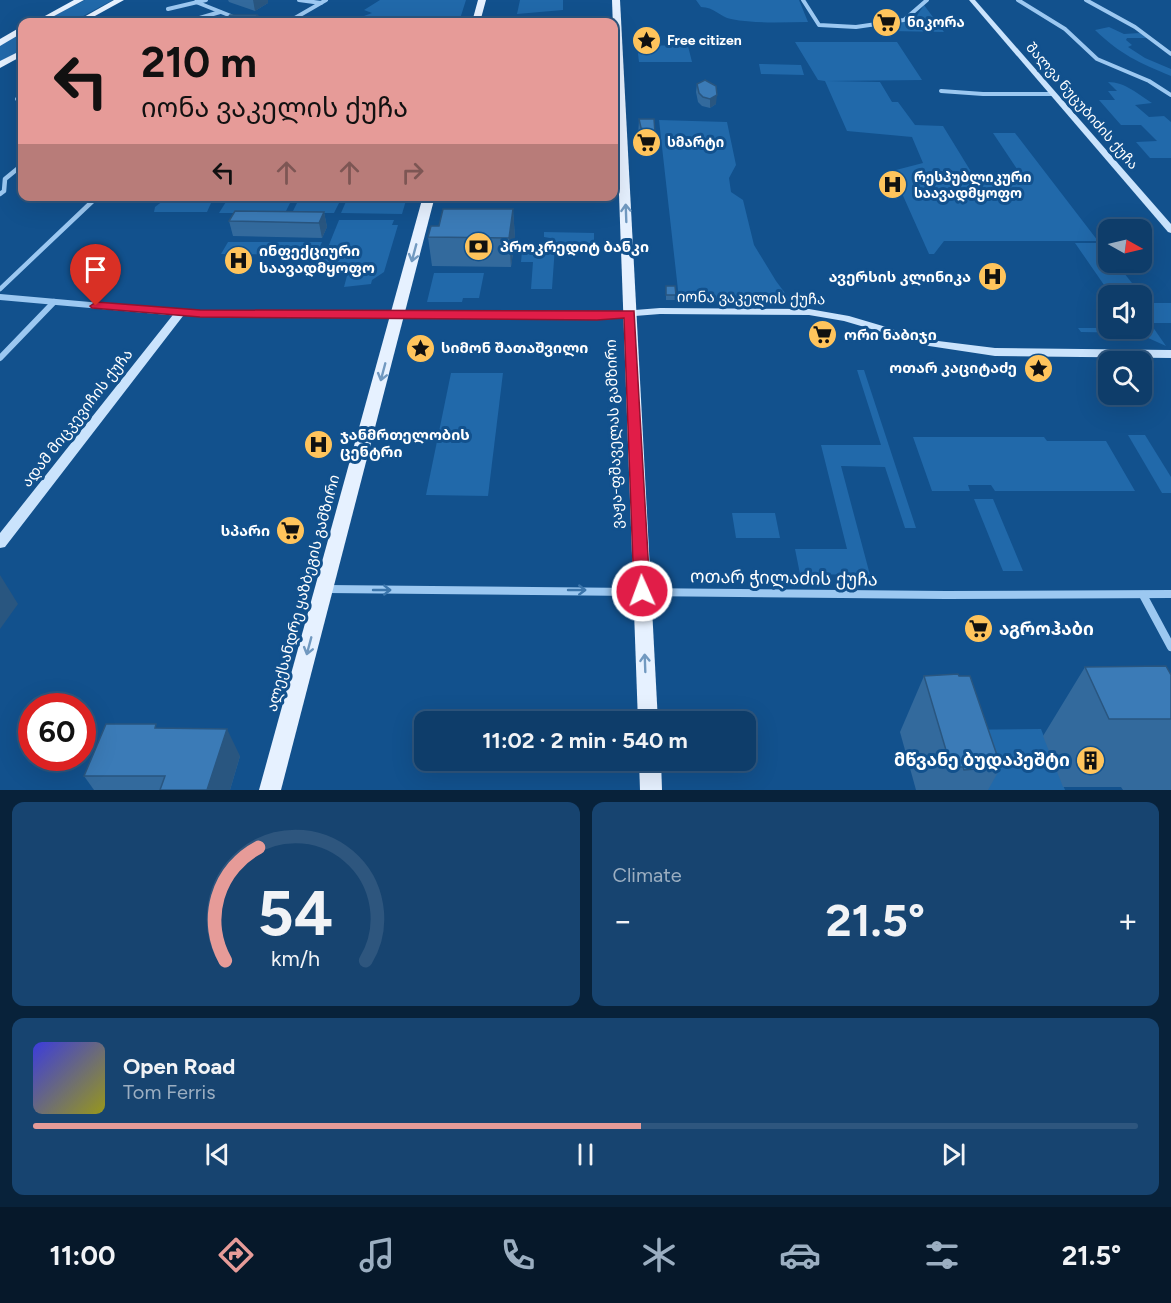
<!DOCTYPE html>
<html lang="en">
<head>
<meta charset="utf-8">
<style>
  body { margin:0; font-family:Figtree,"Noto Sans Georgian",sans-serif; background:#174470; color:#f1f3f6; height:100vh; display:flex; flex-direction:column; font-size:22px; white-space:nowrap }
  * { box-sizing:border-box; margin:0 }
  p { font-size:20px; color:#9baec1 }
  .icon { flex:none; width:33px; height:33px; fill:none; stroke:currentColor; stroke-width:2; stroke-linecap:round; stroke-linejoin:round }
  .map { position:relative; height:790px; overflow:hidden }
  .drawer { display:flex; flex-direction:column; gap:12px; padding:12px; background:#08223a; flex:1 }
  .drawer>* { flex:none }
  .banner { position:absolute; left:18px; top:18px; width:600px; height:183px; border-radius:12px; box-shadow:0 6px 24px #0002,0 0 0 2px #2e567e; background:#e69b98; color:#111; overflow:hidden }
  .needle { width:39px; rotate:98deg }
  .fabs { position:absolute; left:1098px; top:219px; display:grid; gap:12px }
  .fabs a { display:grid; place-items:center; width:54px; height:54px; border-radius:12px; background:#0e3d6a; box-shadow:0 6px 24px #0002,0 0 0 2px #2e567e; font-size:30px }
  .speed { position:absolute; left:18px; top:693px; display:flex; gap:12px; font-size:30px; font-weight:700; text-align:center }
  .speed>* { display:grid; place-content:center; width:78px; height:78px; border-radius:50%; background:#0e3d6a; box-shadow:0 6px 24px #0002,0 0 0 2px #2e567e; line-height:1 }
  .speed .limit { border:9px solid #d22; background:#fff; color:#111 }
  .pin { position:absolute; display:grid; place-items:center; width:51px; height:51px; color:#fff; margin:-62px -26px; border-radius:50% 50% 50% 0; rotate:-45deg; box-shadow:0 0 6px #0007 }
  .pin .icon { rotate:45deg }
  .me { position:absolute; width:66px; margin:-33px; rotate:358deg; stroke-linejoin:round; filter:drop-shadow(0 0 4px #0008) }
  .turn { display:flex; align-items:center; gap:21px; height:126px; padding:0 24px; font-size:27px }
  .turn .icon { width:78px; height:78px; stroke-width:2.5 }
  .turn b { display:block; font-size:42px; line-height:51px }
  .lanes { display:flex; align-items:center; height:57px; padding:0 24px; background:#0003; justify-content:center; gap:30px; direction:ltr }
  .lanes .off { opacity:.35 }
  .big { font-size:45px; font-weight:700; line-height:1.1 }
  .drawer .card { flex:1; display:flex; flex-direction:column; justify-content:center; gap:9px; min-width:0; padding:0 21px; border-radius:12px; background:#174470 }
  .drawer .dial { align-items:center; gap:0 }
  .dial svg { height:156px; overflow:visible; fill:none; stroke:#2e567e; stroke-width:7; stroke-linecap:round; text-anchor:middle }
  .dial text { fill:#f1f3f6; stroke:none }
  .song { display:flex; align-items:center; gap:18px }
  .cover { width:72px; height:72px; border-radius:9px; background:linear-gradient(135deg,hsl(240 70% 55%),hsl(60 70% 35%)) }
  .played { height:6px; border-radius:3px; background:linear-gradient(90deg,#e69b98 55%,#2e567e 55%) }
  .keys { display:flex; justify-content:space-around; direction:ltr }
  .heat { display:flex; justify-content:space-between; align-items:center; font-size:33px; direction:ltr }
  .drawer .tiles { flex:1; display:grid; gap:12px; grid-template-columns:1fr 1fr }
  .card:last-child { grid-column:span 2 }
  .trip { position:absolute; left:414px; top:711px; width:342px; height:60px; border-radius:12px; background:#0e3d6a; box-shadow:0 6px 24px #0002,0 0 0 2px #2e567e; font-weight:700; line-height:60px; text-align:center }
  .tabs { display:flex; height:96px; justify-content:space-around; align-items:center; background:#06182a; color:#9baec1 }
  .tabs .icon { width:42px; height:42px }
  .tabs .selected { color:#e69b98 }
  .tabs b { font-size:27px; color:#f1f3f6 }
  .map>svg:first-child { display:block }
  .green { fill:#2169aa }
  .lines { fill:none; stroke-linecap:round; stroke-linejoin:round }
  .minor-far3 { stroke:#9cc8f1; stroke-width:4 }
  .minor-far2 { stroke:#9cc8f1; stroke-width:4.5 }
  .minor-far1 { stroke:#9cc8f1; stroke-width:6 }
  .minor { stroke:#9cc8f1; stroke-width:8 }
  .secondary { fill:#cae3fc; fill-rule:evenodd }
  .primary { fill:#e6f1ff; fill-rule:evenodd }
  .wall { fill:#336a9d }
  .shaded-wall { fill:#295680 }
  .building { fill:#3b7bb7; stroke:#295680; stroke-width:1.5 }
  .oneway { stroke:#7199c0 }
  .oneway2 { stroke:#3b75ab }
  .route { fill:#e11d48; stroke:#92132f; stroke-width:1.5 }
  .labels { text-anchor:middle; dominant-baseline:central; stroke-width:6; stroke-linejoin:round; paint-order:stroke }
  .far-poi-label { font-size:14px; font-weight:bold; fill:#fff; stroke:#12518d; text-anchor:start }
  .far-street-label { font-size:14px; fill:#fff; stroke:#12518d }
  .poi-label { font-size:15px; font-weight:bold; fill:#fff; stroke:#12518d; text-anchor:start }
  .street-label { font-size:15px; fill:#fff; stroke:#12518d }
  .near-street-label { font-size:18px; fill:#fff; stroke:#12518d }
  .near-poi-label { font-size:18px; font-weight:bold; fill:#fff; stroke:#12518d; text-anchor:start }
</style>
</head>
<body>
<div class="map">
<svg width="1171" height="790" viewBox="0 0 1171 790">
  <rect width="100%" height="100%" fill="#12518d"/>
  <g class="green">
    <path d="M85,0h28l-41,22h-30z"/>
    <path d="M380,0h86l-7,22h-111l24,-9 -8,-3z"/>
    <path d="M520,0h43v10l-46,4z"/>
    <path d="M696,0h103l9,22c-25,0 -52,2 -77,-3 -11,-2 -17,-12 -30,-12z"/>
    <path d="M924,5l20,27 -54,-1 -4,-5 28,-6z"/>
    <path d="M1109,27l15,7 16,-1 7,5h-20l-1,2 6,5 -4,2 17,11 26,11v7c-33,-14 -50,-21 -76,-46z"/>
    <path d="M22,33v17l-22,12v-17z"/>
    <path d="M795,42h102l25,38 -95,1 53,1 12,20h6l17,23 28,1 35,57 49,1 -34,-51h22l83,108h-154l-10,13h-5l-37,-83 31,-8 -11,-26 -65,-6 -22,-50 -7,-1z"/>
    <path d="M637,45l51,1 4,16h-53z"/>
    <path d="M759,64l42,1 3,10 -43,-1z"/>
    <path d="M1108,82c17,0 30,12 44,21l-17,2 14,12 15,-1 7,6v36h-21l-14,-16 21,-1 -16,-16h-20l-22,-25h16l-7,-9h9z"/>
    <path d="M659,120l68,2 9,43 -7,13 2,14 12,8 11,45 22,36 15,20 -112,-2z"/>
    <path d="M168,197h23l-3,5 23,1 -4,9h-53l1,-5z"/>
    <path d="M229,197h24l-3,6h30l4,-6h9l-8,16h-66z"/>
    <path d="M300,197h14l-3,6h28l-5,10h-42z"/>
    <path d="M348,197v-1l59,1 -5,17 -61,-1z"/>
    <path d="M339,220h55l-2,5h6l-14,47 -12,8 -1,4 -27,3 4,-15h-30z"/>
    <path d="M544,232l50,1v13h-39l-3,43h-21l2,-27h-12l1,-11h27l1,-13 -6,-1z"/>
    <path d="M228,242h94l-6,13 -95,-1z"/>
    <path d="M1075,243h26l7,10v9l8,1 32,40h23v20h-21l16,23 -29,-13 -56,-1 -3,-4h64v-32l-31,-1z"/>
    <path d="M434,273h50l-5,25h-16l-1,4h-35z"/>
    <path d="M857,370h7l52,158h-11l-20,-61 -44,-1 29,109 -70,-1 -5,-25h52l-26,-104h60z"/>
    <path d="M451,373h52l-15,123 -62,-1z"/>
    <path d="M1128,435h17l26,42v16h-9z"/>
    <path d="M913,437h131l3,4h59l29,50h-140l-4,-6h-23l2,6h-38z"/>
    <path d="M974,499h19l30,72h-20z"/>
    <path d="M732,513h43l5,25h-44z"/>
    <path d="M1041,729l24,61h-101l-17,-60z"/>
  </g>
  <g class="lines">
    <g class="minor-far3">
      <path d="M299,0l22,3"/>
      <path d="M803,0l16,25 37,2 48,-7 23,-20"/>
      <path d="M1018,0l47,29 32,30 52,22 22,14"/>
      <path d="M1086,0l49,27 36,27"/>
      <path d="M196,2l50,20"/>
      <path d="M168,9l38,-9"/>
      <path d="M186,22l34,-10"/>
      <path d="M288,22l38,-22"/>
      <path d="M941,91l42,3h70"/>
      <path d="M17,99h5"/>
    </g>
    <g class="minor-far2">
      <path d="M0,194l4,-3 1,-12 17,-14"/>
      <path d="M0,289l98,-93"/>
    </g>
    <g class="minor-far1">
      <path d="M0,297l180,16"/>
      <path d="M0,358l54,-56"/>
    </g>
    <g class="minor">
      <path d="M327,589l619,6 225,-1"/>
      <path d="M1143,595l28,52"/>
    </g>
    <g class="secondary">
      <path d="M969,0h6l196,224v9l-3,-1z"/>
      <path d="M660,308l149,1 40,7 81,24 65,8 176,2v8l-176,-2 -66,-10 -85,-25 -35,-6 -149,-1 -63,5 -414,-3 -178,231 -5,1v-15l176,-222 421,2z"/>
    </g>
    <g class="primary">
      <path d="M74,0h10l-41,22h-9z"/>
      <path d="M114,0h10l-40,22h-9z"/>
      <path d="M478,0h8l-6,22h-8z"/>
      <path d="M612,0h8l38,722h-20z"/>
      <path d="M19,28h3v5l-22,13v-7z"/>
      <path d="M22,50v6l-22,12v-7z"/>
      <path d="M423,196h12l-154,594h-22z"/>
      <path d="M639,760h22l1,30h-22z"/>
    </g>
  </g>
  <g class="wall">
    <path d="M228,0h40v3l-13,8 -26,-9z"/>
    <path d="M697,84l19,20 -6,4 -8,-2 -4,-4 -2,-10z"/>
    <path d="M639,119l16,14 -1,18 -14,-5 -2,-9z"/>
    <path d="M513,209l2,29 -4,29 -79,-1 -4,-29 11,-11z"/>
    <path d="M324,212l3,15 -5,11 -89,-2 -4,-15z"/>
    <path d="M666,286l10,9 -1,5h-9z"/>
    <path d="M1085,667l86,8v115h-48l-2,-3h-58l-20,-51z"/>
    <path d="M924,676l77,91 -13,23h-72l-16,-58z"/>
    <path d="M158,728l82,28 -10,34h-136l-10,-14z"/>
  </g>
  <g class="shaded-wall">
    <path d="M253,0h15v3l-13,8z"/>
    <path d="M258,16l1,6h-21z"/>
    <path d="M717,95l-1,9 -6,4v-9z"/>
    <path d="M513,209l2,29 -4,29 -2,-29z"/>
    <path d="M324,212l3,15 -5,11 -3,-15z"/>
    <path d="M0,575l18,29 -18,25z"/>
    <path d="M227,729l13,27 -10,34h-23z"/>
  </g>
  <g class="building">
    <path d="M230,15h27l1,1 -20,6h-9l-4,-1z"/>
    <path d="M705,80l11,6 1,9 -7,4 -7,-2 -4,-4 -2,-9z"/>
    <path d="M639,119h15l1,14 -14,-5z"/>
    <path d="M443,209h70l-4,29 -81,-1 3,-11h8z"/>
    <path d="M235,211l89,1 -5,11 -90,-2z"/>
    <path d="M666,286h9l1,9h-10z"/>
    <path d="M1166,666l5,9v44h-62l-24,-52z"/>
    <path d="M958,674l1,2h11l31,91 -37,3 -1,-3h-12l-27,-91z"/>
    <path d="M106,724h50l-1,4 72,1 -20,61h-47l5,-14h-81z"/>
  </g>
  <defs><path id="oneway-shaft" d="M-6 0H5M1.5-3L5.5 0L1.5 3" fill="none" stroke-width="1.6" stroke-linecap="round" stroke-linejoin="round" transform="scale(1.5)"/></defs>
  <g class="oneway">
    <use href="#oneway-shaft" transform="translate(626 213) rotate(-92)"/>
    <use href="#oneway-shaft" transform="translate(414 253) rotate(105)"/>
    <use href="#oneway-shaft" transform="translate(383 372) rotate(105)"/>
    <use href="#oneway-shaft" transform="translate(309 646) rotate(105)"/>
    <use href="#oneway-shaft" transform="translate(645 663) rotate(-92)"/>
  </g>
  <g class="oneway2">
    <use href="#oneway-shaft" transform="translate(382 590)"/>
    <use href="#oneway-shaft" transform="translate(577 590)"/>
  </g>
  <path class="route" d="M96,302l104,8 434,1 16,280 -2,5 -6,2 -6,-2 -2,-5 -10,-273 -27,2 -397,-3 -108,-9 -2,-2z"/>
  <defs>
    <symbol id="supermarket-disc" viewBox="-11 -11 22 22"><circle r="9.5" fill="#ffc45c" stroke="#12518d"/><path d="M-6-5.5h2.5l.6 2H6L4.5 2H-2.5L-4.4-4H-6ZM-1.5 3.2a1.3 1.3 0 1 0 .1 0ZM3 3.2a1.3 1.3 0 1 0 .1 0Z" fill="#111"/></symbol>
    <symbol id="sight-disc" viewBox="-11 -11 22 22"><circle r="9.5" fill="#ffc45c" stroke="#12518d"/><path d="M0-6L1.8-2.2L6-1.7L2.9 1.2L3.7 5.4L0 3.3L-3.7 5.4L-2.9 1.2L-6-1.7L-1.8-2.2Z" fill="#111"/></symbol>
    <symbol id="hospital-disc" viewBox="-11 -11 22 22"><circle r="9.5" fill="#ffc45c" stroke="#12518d"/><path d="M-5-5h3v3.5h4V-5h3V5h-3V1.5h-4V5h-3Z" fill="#111"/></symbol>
    <symbol id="bank-disc" viewBox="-11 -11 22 22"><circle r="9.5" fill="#ffc45c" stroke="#12518d"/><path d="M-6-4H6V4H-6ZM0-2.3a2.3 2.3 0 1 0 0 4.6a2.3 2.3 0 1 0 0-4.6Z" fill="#111"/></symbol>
    <symbol id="building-disc" viewBox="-11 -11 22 22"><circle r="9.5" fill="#ffc45c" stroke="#12518d"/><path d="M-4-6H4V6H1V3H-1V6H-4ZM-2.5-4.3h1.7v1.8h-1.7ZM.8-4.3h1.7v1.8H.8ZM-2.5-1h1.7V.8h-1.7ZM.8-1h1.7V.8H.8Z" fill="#111"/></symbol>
  </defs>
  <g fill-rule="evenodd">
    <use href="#supermarket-disc" x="870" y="6" width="33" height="33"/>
    <use href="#sight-disc" x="630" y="24" width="33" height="33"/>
    <use href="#supermarket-disc" x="630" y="126" width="33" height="33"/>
    <use href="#hospital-disc" x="876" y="168" width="33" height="33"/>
    <use href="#bank-disc" x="462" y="230" width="33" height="33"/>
    <use href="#hospital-disc" x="222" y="244" width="33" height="33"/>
    <use href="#hospital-disc" x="976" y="260" width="33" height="33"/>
    <use href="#supermarket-disc" x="806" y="318" width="33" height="33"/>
    <use href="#sight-disc" x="404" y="332" width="33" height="33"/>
    <use href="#sight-disc" x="1022" y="352" width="33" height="33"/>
    <use href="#hospital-disc" x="302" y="428" width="33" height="33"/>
    <use href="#supermarket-disc" x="274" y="514" width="33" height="33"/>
    <use href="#supermarket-disc" x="962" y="612" width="33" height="33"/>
    <use href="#building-disc" x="1074" y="744" width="33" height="33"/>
  </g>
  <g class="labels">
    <g class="far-poi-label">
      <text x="907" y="22">ნიკორა</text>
      <text x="667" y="40">Free citizen</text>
      <text x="667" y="142">სმარტი</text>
      <text x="914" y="177">რესპუბლიკური<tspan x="914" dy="16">საავადმყოფო</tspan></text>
    </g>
    <g class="far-street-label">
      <text transform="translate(1082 106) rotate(49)">შალვა ნუცუბიძის ქუჩა</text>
    </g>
    <g class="poi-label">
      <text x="500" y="247">პროკრედიტ ბანკი</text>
      <text x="259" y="251">ინფექციური<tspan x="259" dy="17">საავადმყოფო</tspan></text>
      <text x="971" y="277" text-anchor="end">ავერსის კლინიკა</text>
      <text x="844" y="335">ორი ნაბიჯი</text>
      <text x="441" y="348">სიმონ შათაშვილი</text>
      <text x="1017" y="368" text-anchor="end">ოთარ კაციტაძე</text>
      <text x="340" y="435">ჯანმრთელობის<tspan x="340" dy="17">ცენტრი</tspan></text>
      <text x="270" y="531" text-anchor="end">სპარი</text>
    </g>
    <g class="street-label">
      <text transform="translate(751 298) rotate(1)">იონა ვაკელის ქუჩა</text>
      <text transform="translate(77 418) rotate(-52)">ადამ მიცკევიჩის ქუჩა</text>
      <text transform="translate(614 434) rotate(-92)">ვაჟა-ფშაველას გამზირი</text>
      <text transform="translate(303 593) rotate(-75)">ალექსანდრე ყაზბეგის გამზირი</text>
    </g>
    <g class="near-street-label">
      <text transform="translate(784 578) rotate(1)">ოთარ ჭილაძის ქუჩა</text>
    </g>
    <g class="near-poi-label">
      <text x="999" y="629">აგროჰაბი</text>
      <text x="1070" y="760" text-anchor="end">მწვანე ბუდაპეშტი</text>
    </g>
  </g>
</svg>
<div class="fabs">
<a><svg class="needle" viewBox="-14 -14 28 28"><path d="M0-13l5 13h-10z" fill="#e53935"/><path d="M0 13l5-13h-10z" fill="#9baec1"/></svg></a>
<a><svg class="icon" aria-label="sound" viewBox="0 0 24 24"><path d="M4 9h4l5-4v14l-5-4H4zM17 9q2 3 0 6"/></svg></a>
<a><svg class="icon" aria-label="search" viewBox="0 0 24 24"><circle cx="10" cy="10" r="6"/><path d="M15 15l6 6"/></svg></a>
</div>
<div class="speed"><div class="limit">60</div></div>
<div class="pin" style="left:96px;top:306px;background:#d93025"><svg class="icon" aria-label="arrive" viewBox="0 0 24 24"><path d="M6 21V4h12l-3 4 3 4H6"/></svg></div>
<svg class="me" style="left:642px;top:591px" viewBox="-20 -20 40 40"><circle r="17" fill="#e11d48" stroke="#fff" stroke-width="3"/><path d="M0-11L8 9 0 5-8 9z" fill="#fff"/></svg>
<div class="trip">11:02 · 2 min · 540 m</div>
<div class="banner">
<div class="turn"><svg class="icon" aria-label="left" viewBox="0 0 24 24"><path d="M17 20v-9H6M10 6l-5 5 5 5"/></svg><div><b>210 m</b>იონა ვაკელის ქუჩა</div></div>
<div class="lanes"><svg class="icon" aria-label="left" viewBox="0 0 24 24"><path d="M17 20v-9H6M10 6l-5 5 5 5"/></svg><svg class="icon off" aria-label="ahead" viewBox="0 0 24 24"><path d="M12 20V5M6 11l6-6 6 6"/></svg><svg class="icon off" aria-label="ahead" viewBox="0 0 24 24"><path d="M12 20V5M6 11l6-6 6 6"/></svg><svg class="icon off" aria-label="right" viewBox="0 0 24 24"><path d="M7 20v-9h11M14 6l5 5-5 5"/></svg></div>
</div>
</div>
<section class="drawer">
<div class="tiles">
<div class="card dial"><svg viewBox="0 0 100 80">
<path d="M14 69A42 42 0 1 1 86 69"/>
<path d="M14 69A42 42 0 0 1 31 11" stroke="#e69b98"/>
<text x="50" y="56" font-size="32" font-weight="700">54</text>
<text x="50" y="72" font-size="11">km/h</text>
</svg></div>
<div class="card"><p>Climate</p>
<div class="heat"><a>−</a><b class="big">21.5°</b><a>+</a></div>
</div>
<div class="card">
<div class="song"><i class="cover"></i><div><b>Open Road</b><p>Tom Ferris</p></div></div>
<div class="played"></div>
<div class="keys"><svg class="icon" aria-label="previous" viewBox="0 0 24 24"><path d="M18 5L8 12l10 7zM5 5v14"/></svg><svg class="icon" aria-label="pause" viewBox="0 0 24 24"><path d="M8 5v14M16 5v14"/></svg><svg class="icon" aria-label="next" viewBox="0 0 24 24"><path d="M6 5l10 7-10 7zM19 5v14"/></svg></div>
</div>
</div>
</section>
<nav class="tabs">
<b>11:00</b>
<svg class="icon selected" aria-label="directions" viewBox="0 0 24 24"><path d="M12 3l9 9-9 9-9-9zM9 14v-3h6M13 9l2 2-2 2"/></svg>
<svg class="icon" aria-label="music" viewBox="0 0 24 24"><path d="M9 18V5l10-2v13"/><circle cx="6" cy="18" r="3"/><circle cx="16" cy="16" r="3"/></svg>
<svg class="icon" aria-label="phone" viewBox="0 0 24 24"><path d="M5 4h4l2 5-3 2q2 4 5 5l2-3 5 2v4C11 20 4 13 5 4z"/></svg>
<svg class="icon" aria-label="climate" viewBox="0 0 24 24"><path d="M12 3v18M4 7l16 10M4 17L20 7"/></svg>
<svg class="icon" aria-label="car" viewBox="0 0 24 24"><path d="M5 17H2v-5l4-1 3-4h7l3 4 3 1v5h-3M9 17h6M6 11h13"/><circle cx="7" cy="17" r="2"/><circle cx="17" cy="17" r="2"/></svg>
<svg class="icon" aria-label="filters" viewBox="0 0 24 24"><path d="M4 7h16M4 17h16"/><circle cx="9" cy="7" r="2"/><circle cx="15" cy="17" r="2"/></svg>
<b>21.5°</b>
</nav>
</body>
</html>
